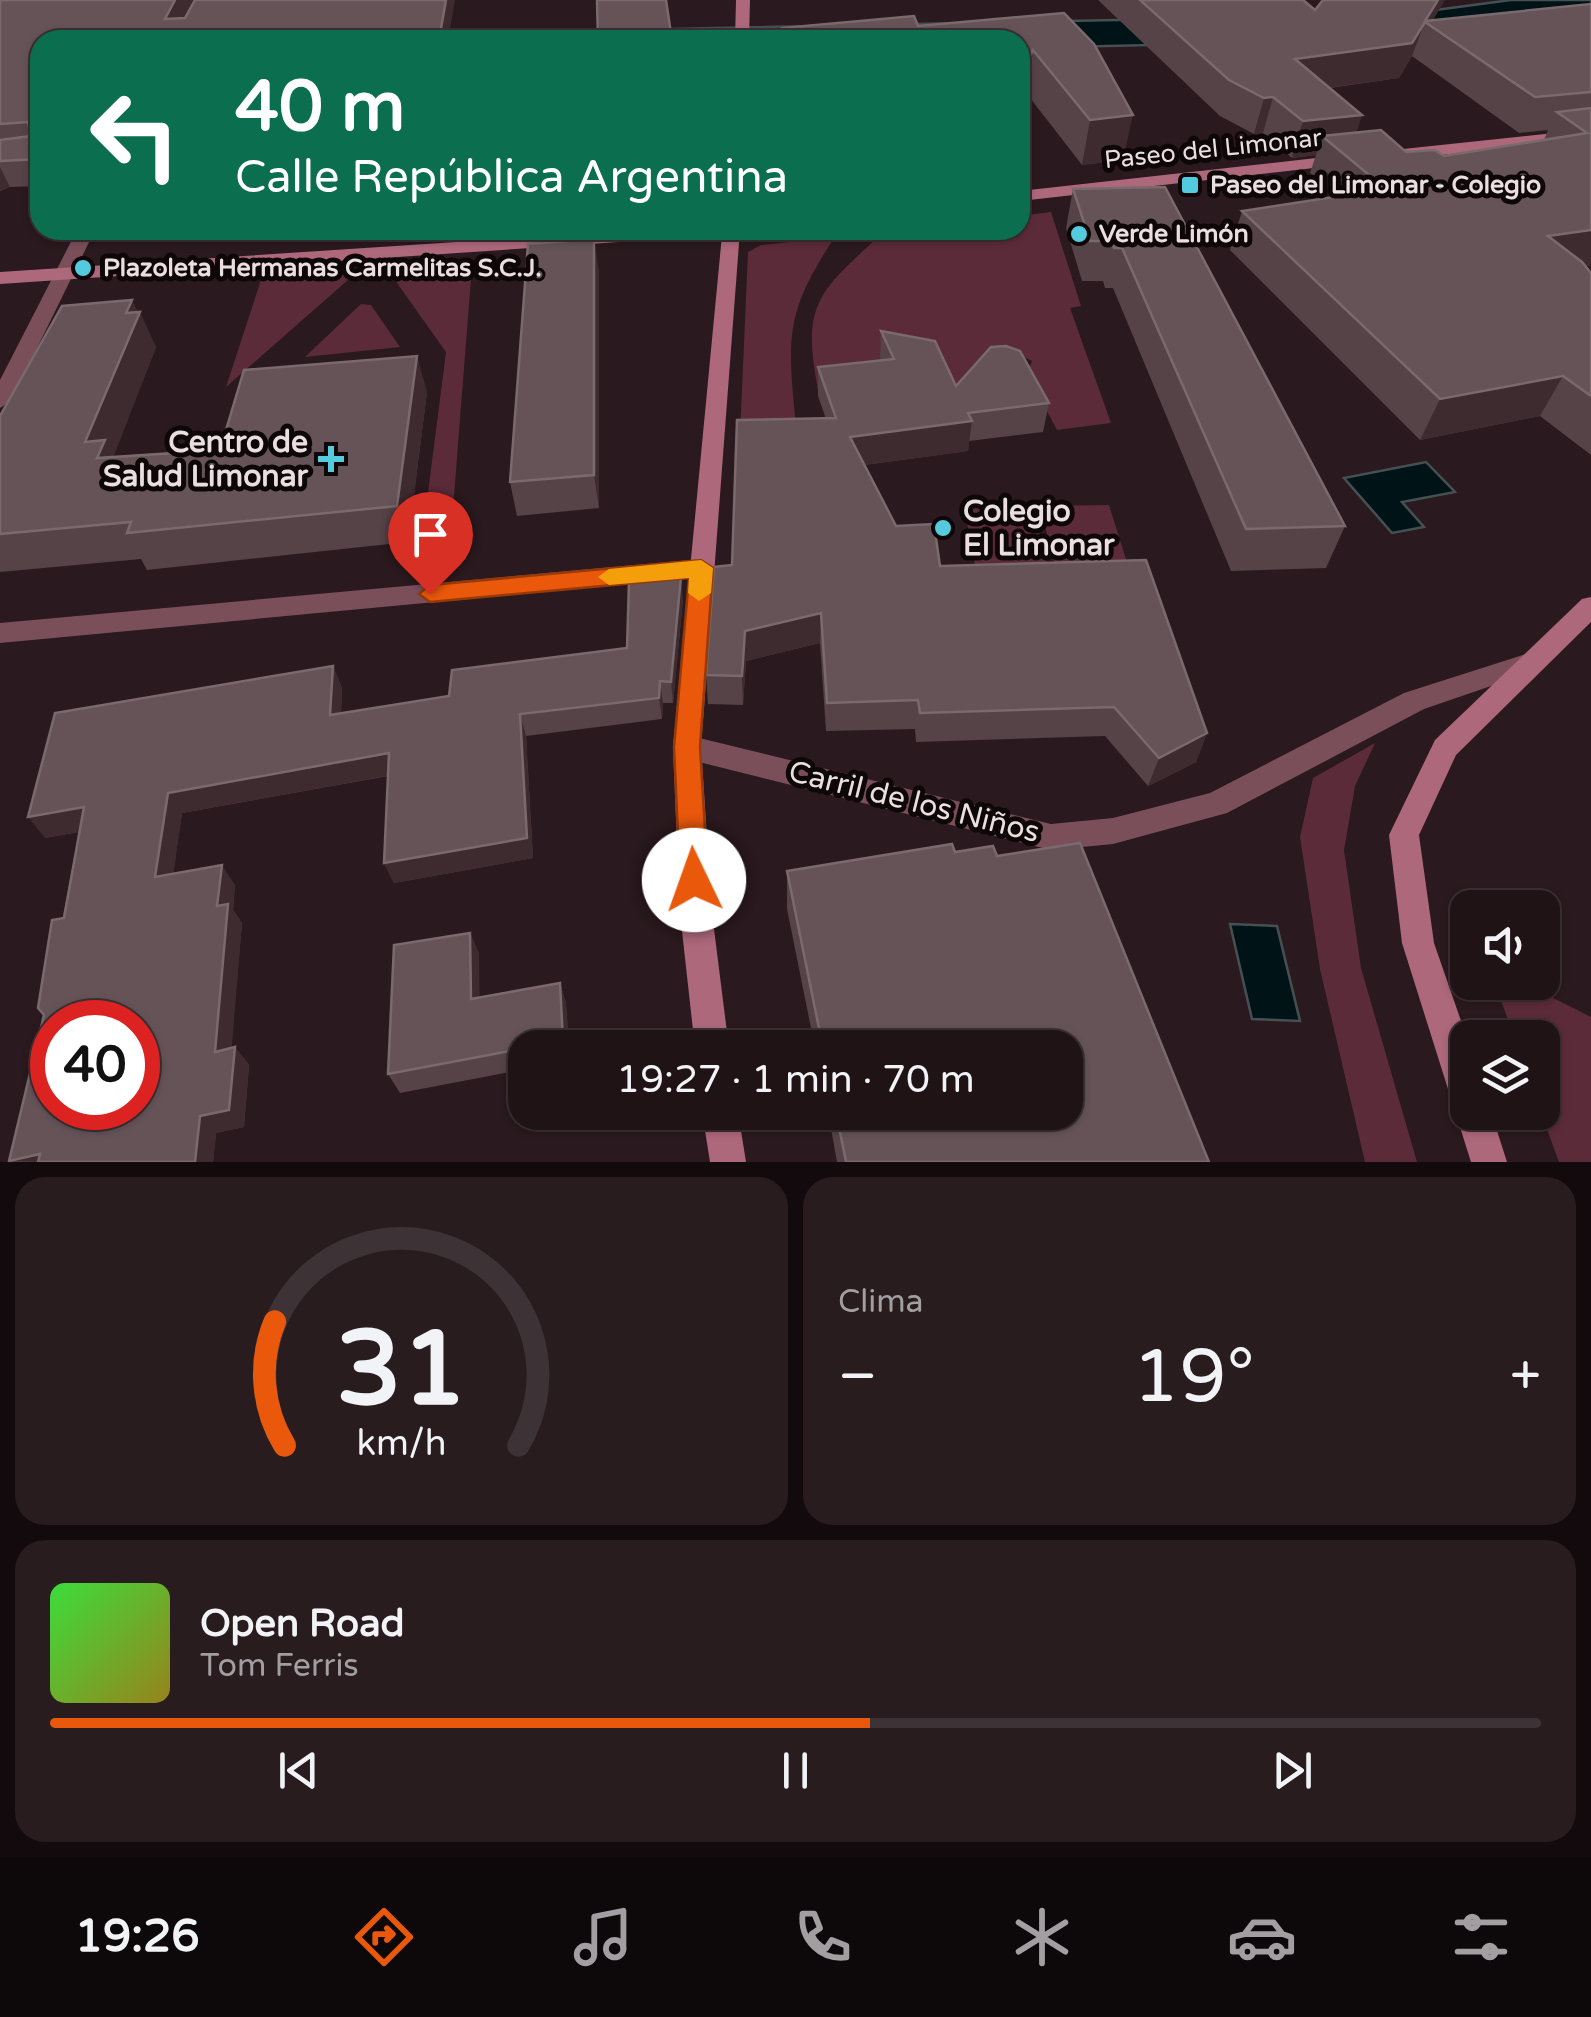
<!DOCTYPE html>
<html lang="es">
<head>
<meta charset="utf-8">
<style>
  body { margin:0; font-family:"Varela Round",sans-serif; background:#281c1f; color:#f1f3f6; height:100vh; display:flex; flex-direction:column; font-size:38px; white-space:nowrap }
  * { box-sizing:border-box; margin:0 }
  p { font-size:32px; color:#a29ea1 }
  .icon { flex:none; width:55px; height:55px; fill:none; stroke:currentColor; stroke-width:2; stroke-linecap:round; stroke-linejoin:round }
  .map { position:relative; height:1162px; overflow:hidden }
  .side { display:flex; flex-direction:column; gap:15px; padding:15px; background:#120a0c; flex:1 }
  .side>* { flex:none }
  .top-card { position:absolute; left:30px; top:30px; width:1000px; height:210px; border-radius:30px; box-shadow:0 2px 8px #0004,0 0 0 2px #3d3235; background:#0b6e4f; color:#fff; overflow:hidden }
  .controls { position:absolute; left:1450px; top:890px; display:grid; gap:20px }
  .controls a { display:grid; place-items:center; width:110px; height:110px; border-radius:20px; background:#201316; box-shadow:0 2px 8px #0004,0 0 0 2px #3d3235; font-size:50px }
  .speed { position:absolute; left:30px; top:1000px; display:flex; gap:20px; font-size:50px; font-weight:700; text-align:center }
  .speed>* { display:grid; place-content:center; width:130px; height:130px; border-radius:50%; background:#201316; box-shadow:0 2px 8px #0004,0 0 0 2px #3d3235; line-height:1 }
  .speed .limit { border:15px solid #d22; background:#fff; color:#111 }
  .pin { position:absolute; display:grid; place-items:center; width:85px; height:85px; color:#fff; margin:-102px -42px; border-radius:50% 50% 50% 0; rotate:-45deg; box-shadow:0 0 10px #0007 }
  .pin .icon { rotate:45deg }
  .me { position:absolute; width:110px; margin:-55px; rotate:357deg; stroke-linejoin:round; filter:drop-shadow(0 0 8px #0008) }
  .turn { display:flex; align-items:center; gap:35px; height:210px; padding:0 40px; font-size:45px }
  .turn .icon { width:130px; height:130px; stroke-width:2.5 }
  .turn b { display:block; font-size:70px; line-height:85px }
  .big { font-size:75px; font-weight:600; line-height:1.1 }
  .side .card { flex:1; display:flex; flex-direction:column; justify-content:center; gap:15px; min-width:0; padding:0 35px; border-radius:30px; background:#281c1f }
  .side .dial { align-items:center; gap:0 }
  .dial svg { height:260px; overflow:visible; fill:none; stroke:#3d3235; stroke-width:7; stroke-linecap:round; text-anchor:middle }
  .dial text { fill:#f1f3f6; stroke:none }
  .song { display:flex; align-items:center; gap:30px }
  .cover { width:120px; height:120px; border-radius:15px; background:linear-gradient(135deg,hsl(120 70% 55%),hsl(50 70% 35%)) }
  .played { height:10px; border-radius:5px; background:linear-gradient(90deg,#ea580c 55%,#3d3235 55%) }
  .keys { display:flex; justify-content:space-around; direction:ltr }
  .heat { display:flex; justify-content:space-between; align-items:center; font-size:55px; direction:ltr }
  .side .tiles { flex:1; display:grid; gap:15px; grid-template-columns:1fr 1fr }
  .card:last-child { grid-column:span 2 }
  .trip { position:absolute; left:508px; top:1030px; width:575px; height:100px; border-radius:30px; background:#201316; box-shadow:0 2px 8px #0004,0 0 0 2px #3d3235; font-weight:600; line-height:100px; text-align:center }
  .tabs { display:flex; height:160px; justify-content:space-around; align-items:center; background:#0d0809; color:#a29ea1 }
  .tabs .icon { width:70px; height:70px }
  .tabs .current { color:#ea580c }
  .tabs b { font-size:45px; color:#f1f3f6 }
  .map>svg:first-child { display:block }
  .green { fill:#5c2b3a }
  .water { fill:#001317; stroke:#465053; stroke-width:2.5 }
  .lines { fill:none; stroke-linecap:round; stroke-linejoin:round }
  .street { fill:#7a4f5a; fill-rule:evenodd }
  .secondary { fill:#ae687c; fill-rule:evenodd }
  .wall { fill:#554347; fill-rule:evenodd }
  .shaded-wall { fill:#3d2b30 }
  .building { fill:#655358; stroke:#7a696d; stroke-width:2.5; fill-rule:evenodd }
  .route { fill:#ea580c; stroke:#983908; stroke-width:2.5 }
  .slow { fill:#f59e0b }
  .poi-dot { fill:#54cade; stroke:#0e0708; stroke-width:4 }
  .labels { text-anchor:middle; dominant-baseline:central; stroke-width:10; stroke-linejoin:round; paint-order:stroke }
  .far-street-label { font-size:25px; fill:#eadee0; stroke:#0e0708 }
  .far-poi-label { font-size:25px; font-weight:bold; fill:#eadee0; stroke:#0e0708; text-anchor:start }
  .poi-label { font-size:30px; font-weight:bold; fill:#eadee0; stroke:#0e0708; text-anchor:end }
  .street-label { font-size:30px; fill:#eadee0; stroke:#0e0708 }
</style>
</head>
<body>
<div class="map">
<svg width="1591" height="1162" viewBox="0 0 1591 1162">
  <rect width="100%" height="100%" fill="#2a191e"/>
  <g class="green">
    <path d="M1051,212l30,94 -11,2 41,115 -54,7 -30,-57 5,-12 -20,-10 -29,33 -162,20c-21,-99 -8,-108 64,-173l135,-1v-14z"/>
    <path d="M835,237c-50,75 -48,100 -39,188l-56,10 8,-183 13,-7z"/>
    <path d="M472,266l-20,255 -28,3 22,-172 -49,-69 2,-13z"/>
    <path d="M356,273l-130,114 35,-107z"/>
    <path d="M361,304l10,1 29,42 -95,10z"/>
    <path d="M1109,505l25,80 -74,1 -20,-80z"/>
    <path d="M1033,506l19,79 -73,2 -15,-80z"/>
    <path d="M1375,743l-20,43 -11,64 17,118 56,194h-52l-45,-193 -20,-132 13,-59z"/>
    <path d="M1495,983h28l68,34v145h-32l-18,-49 1,-75 -28,-1z"/>
  </g>
  <g class="water">
    <path d="M1511,0h80v12l-174,27 -397,9v-8h-904l1051,-21 261,-8z"/>
    <path d="M1426,462l29,30 -53,10 22,25 -32,6 -48,-55z"/>
    <path d="M1230,924l47,2 23,95 -48,-2z"/>
  </g>
  <g class="lines">
    <g class="street">
      <path d="M77,230h18l-84,171 -11,7v-28z"/>
      <path d="M701,559l12,9 -12,9 -701,66v-20z"/>
      <path d="M1529,653l9,3 4,7 -4,7 -114,39 -197,104 -114,31 -62,6 -364,-91 -10,-4 -4,-8 4,-8 10,-4 364,89 62,-6 97,-25 194,-100z"/>
    </g>
    <g class="secondary">
      <path d="M736,0h14l-1,40h-14z"/>
      <path d="M1591,129v10l-188,20 -8,-5 8,-5z"/>
      <path d="M1343,155l6,1v8l-329,37v-10z"/>
      <path d="M641,230h99l-39,517 11,166 17,135h-34l-15,-135 -7,-166 49,-512 -722,49v-12z"/>
      <path d="M1591,597v25l-135,133 -37,80 15,108 34,98v71h23l16,50h-36l-69,-219 -13,-108 46,-95 147,-141z"/>
      <path d="M702,1112h36l8,50h-36z"/>
    </g>
  </g>
  <g class="wall">
    <path d="M0,0l40,40v146l-30,1 -10,4z"/>
    <path d="M1098,0h205l12,10 118,10 158,-16v261l-5,1 5,7v182l-51,-39 -120,24 -190,-190 12,-39 94,-14 -26,-24 6,-18 -24,3 -29,-25 -9,1 -34,-18zM1412,56l107,77 29,-3 -4,10 -100,16 -38,-4 -50,-19 6,-18 -32,-27 69,-10z"/>
    <path d="M1064,13l59,147 -41,5 -55,-71 -7,-54h-242l-1,-7 5,-1v-4l136,-2z"/>
    <path d="M1073,189l272,337 -19,42 -95,3 -118,-283h-8l-2,-7h-21l-16,-53z"/>
    <path d="M599,271v237l-82,8 -7,-34z"/>
    <path d="M137,312l19,35 -43,110 107,-7 207,-58 -19,150 -261,28 -6,-11 -141,13v-156z"/>
    <path d="M881,331l75,55 93,17 -6,29 -74,9 -1,10 -104,14 32,61 44,40 267,167 -11,29 -48,24 -43,-50 -189,6 -1,-13 -89,2 -6,-88 -74,18 -3,44 -35,-1 -2,-29 26,-110 94,-146 -8,-23v-29l62,-6z"/>
    <path d="M683,599l-10,104h-10l-1,16 -136,17 7,122 -139,25 -10,-20 4,-87 -206,37 -9,61 62,11 -2,25 9,13 -11,125 4,-1 14,18 -5,62 -28,6 -3,29h-203l34,-147 35,-183 -34,6 288,-172 9,22 -1,25 108,-17 178,-48z"/>
    <path d="M955,852l42,4 212,306h-372l-9,-50h237v-64h-250l-28,-139v-38z"/>
    <path d="M470,933l9,21v43l81,-14 6,20 3,45h-44v21l-125,24 -12,-19z"/>
  </g>
  <g class="shaded-wall">
    <path d="M175,0h20l-20,40 -10,-21z"/>
    <path d="M446,0h9l-7,40h-9z"/>
    <path d="M1438,0h7l-15,25 -5,-3z"/>
    <path d="M1425,22l-13,34 -13,22 -115,16 11,-35z"/>
    <path d="M1033,50l-6,44 -7,15v-30z"/>
    <path d="M1273,97l-10,36 -9,1 10,-36z"/>
    <path d="M1133,115l-10,45 -41,5 8,-45z"/>
    <path d="M1362,115l-12,36 -28,-15 -6,19 -24,3 11,-37z"/>
    <path d="M0,167l10,20 -10,4z"/>
    <path d="M1591,230v35l-62,10 19,-39z"/>
    <path d="M594,239l5,32v237l-5,-33z"/>
    <path d="M132,300l7,14 1,-2 16,35 -50,129 -21,-34 41,-129z"/>
    <path d="M417,356l10,36 -19,150 -11,-36z"/>
    <path d="M1563,376l-23,40 -120,24 20,-41z"/>
    <path d="M972,421l-4,30 -119,16 1,-30z"/>
    <path d="M681,577l2,22 -10,104 -2,-21z"/>
    <path d="M821,613l-1,30 -74,18 -3,44 -1,-29 3,-45z"/>
    <path d="M333,666l9,22 -2,49 -10,-22z"/>
    <path d="M660,681l3,22 -1,16 -3,-21z"/>
    <path d="M520,714l6,22 7,122 -139,25 -10,-20z"/>
    <path d="M1207,733l-11,29 -48,24 11,-28z"/>
    <path d="M389,753l8,21 -215,39 -12,84 -15,-20 13,-84z"/>
    <path d="M84,807l16,21 -55,10 -17,-21z"/>
    <path d="M222,865l13,20 -2,25 9,13 -12,146 -15,-17 2,-146z"/>
    <path d="M470,933l9,21 1,65 -9,-20z"/>
    <path d="M560,983l6,20 3,45h-3l-3,-7z"/>
    <path d="M235,1047l14,18 -5,62 -28,6 -3,29h-18l5,-46z"/>
    <path d="M40,1154l10,8 -41,-1z"/>
  </g>
  <g class="building">
    <path d="M0,0h175l-10,19 20,-1 10,-18h251l-7,40h-399v119l-40,2v-21l31,-4 -3,-14 -28,2z"/>
    <path d="M597,0h69l6,40h-74z"/>
    <path d="M1140,0h163l12,10 8,-10h115l-13,21 166,-17v88l-56,5 -110,-75 -13,21 -117,16 67,56 -59,6 -30,-24 -9,1 -35,-18z"/>
    <path d="M1064,13l30,31 39,71 -43,5 -57,-70 -13,29v-39h-239l-4,-7 7,-1 -2,-4 132,-12 4,10z"/>
    <path d="M1591,108v122l-43,6 34,26 9,11v123l-28,-20 -123,23 -198,-188 144,-22 -64,-53 59,-6 25,22 29,-2 9,6 143,-23 -30,-21z"/>
    <path d="M1165,187l180,339 -99,3 -124,-281h-8l-3,-7h-21l-17,-52z"/>
    <path d="M594,239v236l-84,7 18,-238z"/>
    <path d="M132,300l-6,13 14,-1 -55,130 20,-2 -8,18 123,-8 24,-80 173,-14 -20,150 -270,27 4,-11 -131,12v-118l62,-110z"/>
    <path d="M881,331l54,10 21,45 35,-39 15,-1 14,5 29,52 -81,10 4,8 -122,16 46,89 38,-2 6,42 206,-6 61,173 -48,25 -45,-51 -194,6 -2,-13 -91,3 -6,-90 -76,18 -3,45 -36,-1 8,-108 18,-2 5,-145 99,-2 -18,-51 76,-8z"/>
    <path d="M681,577l-10,105 -11,-1 -1,17 -139,16 7,124 -143,25 5,-110 -221,40 -13,84 67,-12 -5,41 11,-2 -13,148 20,-5 -6,63 -29,6 -5,46h-157l2,-8 -31,7 35,-146 -6,-7 14,-88 12,-2 20,-111 -56,10 27,-104 278,-47 -3,49 119,-19 3,-26 175,-22 2,-66zM52,1022h86v86h-86z"/>
    <path d="M1080,843l129,319h-363l-10,-50h229v-64h-242l-36,-177 165,-27 3,8 38,-6 4,10z"/>
    <path d="M470,933l1,66 89,-16 3,58 -175,33 6,-129z"/>
  </g>
  <path class="route" d="M701,560l12,8 -13,179 8,133 -4,8 -10,4 -10,-4 -4,-8 -6,-133 15,-169 -259,24 -11,-8 11,-9z"/>
  <path class="slow" d="M701,560l12,8 -2,25 -12,8 -11,-8 1,-15 -80,7 -11,-8 11,-8z"/>
  <g class="poi-dot">
    <rect x="1180" y="175" width="20" height="20" rx="5"/>
    <circle cx="1079" cy="234" r="10"/>
    <circle cx="83" cy="268" r="10"/>
    <path d="M326 444h10v10h10v10h-10v10h-10v-10h-10v-10h10z"/>
    <circle cx="943" cy="528" r="10"/>
  </g>
  <g class="labels">
    <g class="far-street-label">
      <text transform="translate(1213 149) rotate(-6)">Paseo del Limonar</text>
    </g>
    <g class="far-poi-label">
      <text x="1210" y="185">Paseo del Limonar - Colegio</text>
      <text x="1099" y="234">Verde Limón</text>
      <text x="103" y="268">Plazoleta Hermanas Carmelitas S.C.J.</text>
    </g>
    <g class="poi-label">
      <text x="308" y="442">Centro de<tspan x="308" dy="34">Salud Limonar</tspan></text>
      <text x="963" y="511" text-anchor="start">Colegio<tspan x="963" dy="34">El Limonar</tspan></text>
    </g>
    <g class="street-label">
      <text transform="translate(914 802) rotate(14)">Carril de los Niños</text>
    </g>
  </g>
</svg>
<div class="controls">
<a><svg class="icon" aria-label="sound" viewBox="0 0 24 24"><path d="M4 9h4l5-4v14l-5-4H4zM17 9q2 3 0 6"/></svg></a>
<a><svg class="icon" aria-label="layers" viewBox="0 0 24 24"><path d="M12 4l9 5-9 5-9-5zM3 14l9 5 9-5"/></svg></a>
</div>
<div class="speed"><div class="limit">40</div></div>
<div class="pin" style="left:430px;top:594px;background:#d93025"><svg class="icon" aria-label="arrive" viewBox="0 0 24 24"><path d="M6 21V4h12l-3 4 3 4H6"/></svg></div>
<svg class="me" style="left:694px;top:880px" viewBox="-20 -20 40 40"><circle r="19" fill="#fff"/><path d="M0-13L10 11 0 6-10 11z" fill="#ea580c"/></svg>
<div class="trip">19:27 · 1 min · 70 m</div>
<div class="top-card">
<div class="turn"><svg class="icon" aria-label="left" viewBox="0 0 24 24"><path d="M17 20v-9H6M10 6l-5 5 5 5"/></svg><div><b>40 m</b>Calle República Argentina</div></div>
</div>
</div>
<section class="side">
<div class="tiles">
<div class="card dial"><svg viewBox="0 0 100 80">
<path d="M14 69A42 42 0 1 1 86 69"/>
<path d="M14 69A42 42 0 0 1 11 31" stroke="#ea580c"/>
<text x="50" y="56" font-size="32" font-weight="700">31</text>
<text x="50" y="72" font-size="11">km/h</text>
</svg></div>
<div class="card"><p>Clima</p>
<div class="heat"><a>−</a><b class="big">19°</b><a>+</a></div>
</div>
<div class="card">
<div class="song"><i class="cover"></i><div><b>Open Road</b><p>Tom Ferris</p></div></div>
<div class="played"></div>
<div class="keys"><svg class="icon" aria-label="previous" viewBox="0 0 24 24"><path d="M18 5L8 12l10 7zM5 5v14"/></svg><svg class="icon" aria-label="pause" viewBox="0 0 24 24"><path d="M8 5v14M16 5v14"/></svg><svg class="icon" aria-label="next" viewBox="0 0 24 24"><path d="M6 5l10 7-10 7zM19 5v14"/></svg></div>
</div>
</div>
</section>
<nav class="tabs">
<b>19:26</b>
<svg class="icon current" aria-label="directions" viewBox="0 0 24 24"><path d="M12 3l9 9-9 9-9-9zM9 14v-3h6M13 9l2 2-2 2"/></svg>
<svg class="icon" aria-label="music" viewBox="0 0 24 24"><path d="M9 18V5l10-2v13"/><circle cx="6" cy="18" r="3"/><circle cx="16" cy="16" r="3"/></svg>
<svg class="icon" aria-label="phone" viewBox="0 0 24 24"><path d="M5 4h4l2 5-3 2q2 4 5 5l2-3 5 2v4C11 20 4 13 5 4z"/></svg>
<svg class="icon" aria-label="climate" viewBox="0 0 24 24"><path d="M12 3v18M4 7l16 10M4 17L20 7"/></svg>
<svg class="icon" aria-label="car" viewBox="0 0 24 24"><path d="M5 17H2v-5l4-1 3-4h7l3 4 3 1v5h-3M9 17h6M6 11h13"/><circle cx="7" cy="17" r="2"/><circle cx="17" cy="17" r="2"/></svg>
<svg class="icon" aria-label="filters" viewBox="0 0 24 24"><path d="M4 7h16M4 17h16"/><circle cx="9" cy="7" r="2"/><circle cx="15" cy="17" r="2"/></svg>
</nav>
</body>
</html>
